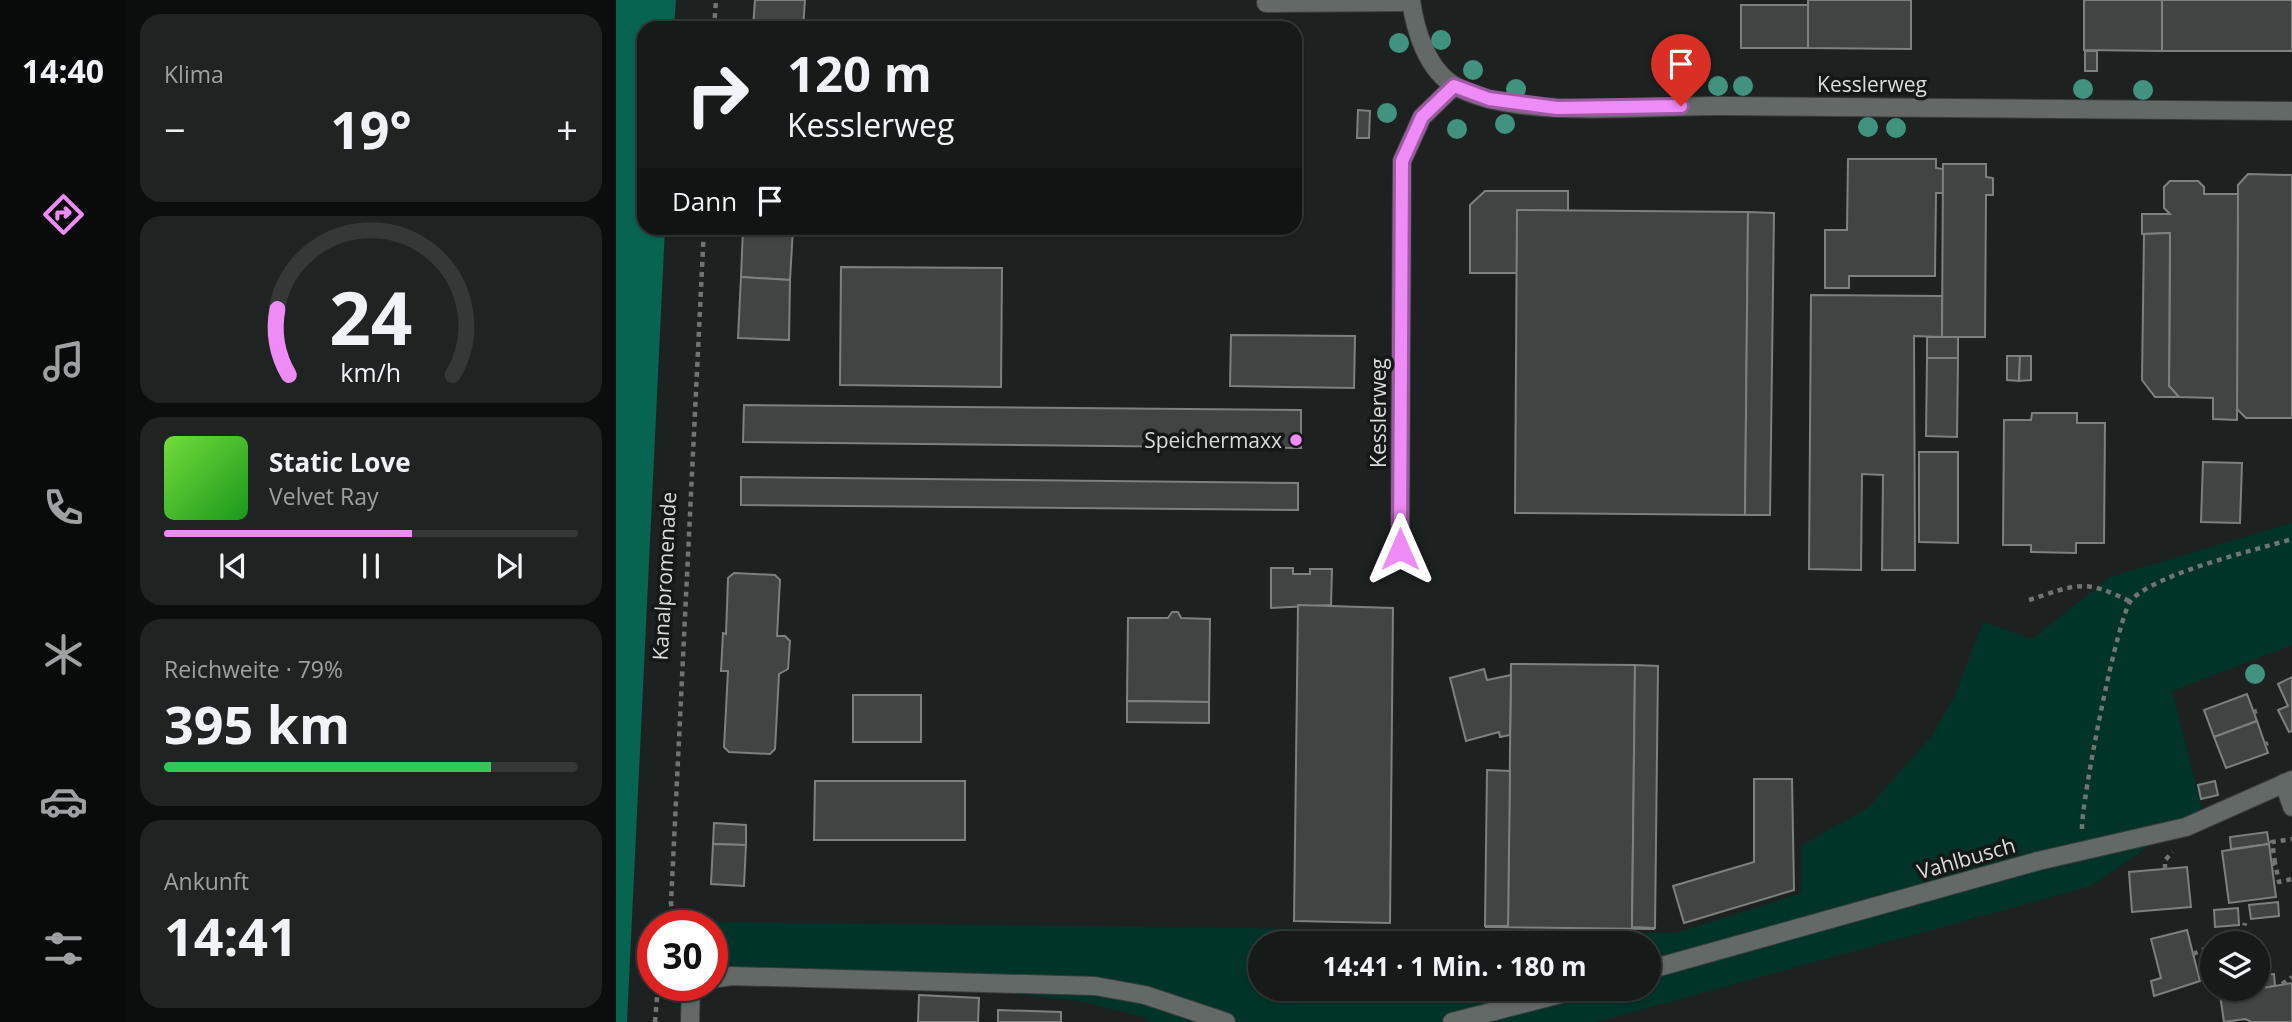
<!DOCTYPE html>
<html lang="de">
<head>
<meta charset="utf-8">
<style>
  body { margin:0; font-family:"Open Sans",sans-serif; background:#1f2321; color:#f1f3f6; height:100vh; display:flex; flex-direction:column; font-size:26px; white-space:nowrap }
  * { box-sizing:border-box; margin:0 }
  p { font-size:23px; color:#9ea1a2 }
  .icon { flex:none; width:38px; height:38px; fill:none; stroke:currentColor; stroke-width:2; stroke-linecap:round; stroke-linejoin:round }
  .map { position:relative; flex:1; overflow:hidden }
  .drawer { display:flex; flex-direction:column; gap:14px; padding:14px; background:#0c0e0d; width:490px }
  .drawer>* { flex:none }
  .guide { position:absolute; left:21px; top:21px; width:665px; height:214px; border-radius:21px; box-shadow:0 2px 5px #0004,0 0 0 2px #353837; background:#161a18; color:#f1f3f6; overflow:hidden }
  .controls { position:absolute; left:1584px; top:931px; display:grid; gap:14px }
  .controls a { display:grid; place-items:center; width:70px; height:70px; border-radius:50%; background:#161a18; box-shadow:0 2px 5px #0004,0 0 0 2px #353837; font-size:35px }
  .speed { position:absolute; left:21px; top:910px; display:flex; gap:14px; font-size:35px; font-weight:700; text-align:center }
  .speed>* { display:grid; place-content:center; width:91px; height:91px; border-radius:50%; background:#161a18; box-shadow:0 2px 5px #0004,0 0 0 2px #353837; line-height:1 }
  .speed .limit { border:10px solid #d22; background:#fff; color:#111 }
  .pin { position:absolute; display:grid; place-items:center; width:60px; height:60px; color:#fff; margin:-72px -30px; border-radius:50% 50% 50% 0; rotate:-45deg; box-shadow:0 0 7px #0007 }
  .pin .icon { rotate:45deg }
  .me { position:absolute; width:77px; margin:-38px; rotate:0deg; stroke-linejoin:round; filter:drop-shadow(0 0 5px #0008) }
  .turn { display:flex; align-items:center; gap:24px; height:147px; padding:0 35px; font-size:32px }
  .turn .icon { width:91px; height:91px; stroke-width:2.5 }
  .turn b { display:block; font-size:49px; line-height:60px }
  .then { display:flex; align-items:center; height:66px; padding:0 35px; background:#0003; gap:14px; font-size:26px }
  .big { font-size:52px; font-weight:700; line-height:1.1 }
  .drawer .tile { flex:1; display:flex; flex-direction:column; justify-content:center; gap:10px; min-width:0; padding:0 24px; border-radius:21px; background:#1f2321 }
  .drawer .dial { align-items:center; gap:0 }
  .dial svg { height:182px; overflow:visible; fill:none; stroke:#353837; stroke-width:7; stroke-linecap:round; text-anchor:middle }
  .dial text { fill:#f1f3f6; stroke:none }
  .song { display:flex; align-items:center; gap:21px }
  .cover { width:84px; height:84px; border-radius:10px; background:linear-gradient(135deg,hsl(100 70% 55%),hsl(120 70% 35%)) }
  .played { height:7px; border-radius:4px; background:linear-gradient(90deg,#ef8bf7 60%,#353837 60%) }
  .keys { display:flex; justify-content:space-around; direction:ltr }
  .heat { display:flex; justify-content:space-between; align-items:center; font-size:38px; direction:ltr }
  .charge { height:10px; border-radius:5px; background:linear-gradient(90deg,#34c759 79%,#353837 0) }
  .trip { position:absolute; left:632px; top:931px; width:413px; height:70px; border-radius:35px; background:#161a18; box-shadow:0 2px 5px #0004,0 0 0 2px #353837; font-weight:700; line-height:70px; text-align:center }
  main { display:flex; flex:1; min-height:0 }
  .tab-bar { display:flex; flex-direction:column; width:126px; justify-content:space-around; align-items:center; background:#090a0a; color:#9ea1a2 }
  .tab-bar .icon { width:49px; height:49px }
  .tab-bar .current { color:#ef8bf7 }
  .tab-bar b { font-size:32px; color:#f1f3f6 }
  .map>svg:first-child { display:block }
  .green { fill:#003429; fill-rule:evenodd }
  .water { fill:#066451 }
  .building { fill:#404543; stroke:#7b817f; stroke-width:2 }
  .lines { fill:none; stroke-linecap:round; stroke-linejoin:round }
  .minor-casing { stroke:#393e3c; stroke-width:20 }
  .path { stroke:#707473; stroke-width:4.5; stroke-dasharray:5 5; stroke-linecap:butt }
  .minor { stroke:#636967; stroke-width:18 }
  .tree { fill:#41937f }
  .route-casing { stroke:#9b5aa1; stroke-width:18 }
  .route { stroke:#ef8bf7; stroke-width:12 }
  .poi-dot { fill:#ef8bf7; stroke:#141917; stroke-width:2.5 }
  .labels { text-anchor:middle; dominant-baseline:central; stroke-width:7; stroke-linejoin:round; paint-order:stroke }
  .street-label { font-size:21px; fill:#d9dcdb; stroke:#141917 }
  .poi-label { font-size:21px; fill:#d9dcdb; stroke:#141917; text-anchor:end }
</style>
</head>
<body>
<main>
<nav class="tab-bar">
<b>14:40</b>
<svg class="icon current" aria-label="directions" viewBox="0 0 24 24"><path d="M12 3l9 9-9 9-9-9zM9 14v-3h6M13 9l2 2-2 2"/></svg>
<svg class="icon" aria-label="music" viewBox="0 0 24 24"><path d="M9 18V5l10-2v13"/><circle cx="6" cy="18" r="3"/><circle cx="16" cy="16" r="3"/></svg>
<svg class="icon" aria-label="phone" viewBox="0 0 24 24"><path d="M5 4h4l2 5-3 2q2 4 5 5l2-3 5 2v4C11 20 4 13 5 4z"/></svg>
<svg class="icon" aria-label="climate" viewBox="0 0 24 24"><path d="M12 3v18M4 7l16 10M4 17L20 7"/></svg>
<svg class="icon" aria-label="car" viewBox="0 0 24 24"><path d="M5 17H2v-5l4-1 3-4h7l3 4 3 1v5h-3M9 17h6M6 11h13"/><circle cx="7" cy="17" r="2"/><circle cx="17" cy="17" r="2"/></svg>
<svg class="icon" aria-label="filters" viewBox="0 0 24 24"><path d="M4 7h16M4 17h16"/><circle cx="9" cy="7" r="2"/><circle cx="15" cy="17" r="2"/></svg>
</nav>
<section class="drawer">
<div class="tile"><p>Klima</p>
<div class="heat"><a>−</a><b class="big">19°</b><a>+</a></div>
</div>
<div class="tile dial"><svg viewBox="0 0 100 80">
<path d="M14 69A42 42 0 1 1 86 69"/>
<path d="M14 69A42 42 0 0 1 9 40" stroke="#ef8bf7"/>
<text x="50" y="56" font-size="32" font-weight="700">24</text>
<text x="50" y="72" font-size="11">km/h</text>
</svg></div>
<div class="tile">
<div class="song"><i class="cover"></i><div><b>Static Love</b><p>Velvet Ray</p></div></div>
<div class="played"></div>
<div class="keys"><svg class="icon" aria-label="previous" viewBox="0 0 24 24"><path d="M18 5L8 12l10 7zM5 5v14"/></svg><svg class="icon" aria-label="pause" viewBox="0 0 24 24"><path d="M8 5v14M16 5v14"/></svg><svg class="icon" aria-label="next" viewBox="0 0 24 24"><path d="M6 5l10 7-10 7zM19 5v14"/></svg></div>
</div>
<div class="tile"><p>Reichweite · 79%</p><b class="big">395 km</b><div class="charge"></div></div>
<div class="tile"><p>Ankunft</p><b class="big">14:41</b></div>
</section>
<div class="map">
<svg width="1676" height="1022" viewBox="0 0 1676 1022">
  <rect width="100%" height="100%" fill="#1d2220"/>
  <path class="green" d="M1676,523v122l-120,46 30,118 -111,77 -495,136h-449l1,-4 -68,-17 -134,-14 -218,-4 -9,3 -10,8 -1,-9h4v-59h-5l-1,-4 970,11 125,-40 1,-48 66,-37 65,-74 22,-39 28,-73 49,17 78,-62zM644,943h388v46h-388z"/>
  <path class="water" d="M0,0h60l-2,28h-30v200h21l-38,794h-11z"/>
  <g class="building">
    <path d="M139,0h50l-2,28h-50z"/>
    <path d="M1192,0h103v49l-103,-1z"/>
    <path d="M1468,0h78v51l-78,-1z"/>
    <rect x="1546" y="0" width="130" height="51"/>
    <rect x="1125" y="5" width="67" height="43"/>
    <rect x="1469" y="51" width="12" height="20"/>
    <path d="M742,110l12,1 -1,27h-12z"/>
    <path d="M1232,159h88v9l7,1v24h-7l-1,83h-86v12h-24v-58h22z"/>
    <path d="M1327,164h43v13l7,1v17h-7l-1,142h-43z"/>
    <path d="M1632,174l44,1v243h-46l-10,-10 2,-223z"/>
    <path d="M1554,181h28l6,6v7h34l-1,226 -24,-1v-21l-34,-1 -10,-11 1,-153 -28,1v-20h28l-6,-6v-21z"/>
    <path d="M869,191h83v20l-51,-1v63h-47v-68z"/>
    <path d="M901,210l231,2 -3,303 -230,-2z"/>
    <path d="M1132,212l26,1 -4,302h-25z"/>
    <path d="M127,228h50l-3,52 -49,-3z"/>
    <path d="M1554,233l-1,153 10,11h-24l-13,-17 2,-146z"/>
    <path d="M225,267l161,1 -1,119 -161,-2z"/>
    <path d="M125,277l49,3 -1,60 -51,-2z"/>
    <path d="M1195,295l131,1v41l-28,-1 1,234h-33l1,-95 -21,-1 -1,96 -52,-1z"/>
    <path d="M615,335l124,1 -1,52 -124,-2z"/>
    <rect x="1311" y="337" width="31" height="21"/>
    <path d="M1391,356h13l-1,25 -12,-1z"/>
    <path d="M1404,356h11v24l-12,1z"/>
    <path d="M1311,358h31l-1,79 -31,-1z"/>
    <path d="M128,405l557,5v38l-558,-6z"/>
    <path d="M1416,413h45v10h28l-1,120h-28v10l-45,-1v-7h-28l1,-125h27z"/>
    <path d="M1303,452h39v91l-39,-1z"/>
    <path d="M1587,462l39,1 -2,60 -39,-1z"/>
    <path d="M125,477l557,6v27l-557,-5z"/>
    <path d="M655,568h22v6h17v-5h22l-1,36 -60,3z"/>
    <path d="M118,573l41,2 5,5 -3,56h8l5,5 -2,28 -9,5 -4,75 -5,5 -41,-2 -5,-5 4,-76h-7l2,-38 3,1 2,-56z"/>
    <path d="M682,605l95,3 -3,315 -96,-2z"/>
    <path d="M556,612h6l3,6 29,1 -1,83 -82,-1 1,-83h40z"/>
    <path d="M895,664l124,1 -3,262 23,2 -170,-2 23,-1z"/>
    <path d="M1019,665l23,1 -3,262 -23,-1z"/>
    <path d="M868,669l3,11 24,-5 -1,60 -10,2 -1,-5 -33,9 -16,-63z"/>
    <path d="M1676,677v54l-3,1 -11,-22 10,-4 -10,-22z"/>
    <path d="M1631,694l10,27 -43,16 -10,-27z"/>
    <rect x="237" y="695" width="68" height="47"/>
    <path d="M511,701l82,1v21l-82,-1z"/>
    <path d="M1641,721l11,32 -42,15 -12,-31z"/>
    <path d="M871,770l23,1 -2,155h-23z"/>
    <path d="M1138,779h38l2,111 -110,33 -11,-37 81,-24z"/>
    <path d="M199,781h150v59h-151z"/>
    <path d="M1599,781l3,14 -17,4 -3,-14z"/>
    <path d="M98,823l32,2v20l-33,-1z"/>
    <path d="M1651,832l2,12 -38,5 -1,-12z"/>
    <path d="M97,844l33,1 -2,41 -33,-2z"/>
    <path d="M1653,844l7,53 -47,6 -7,-52z"/>
    <path d="M1571,867l4,40 -59,5 -3,-40z"/>
    <path d="M1662,902l1,14 -28,3 -2,-14z"/>
    <path d="M1622,908l1,17 -24,2 -1,-17z"/>
    <path d="M1571,930l13,51 -46,15 -3,-15 10,-3 -10,-39z"/>
    <path d="M1658,974l1,12 -10,2 -2,-13z"/>
    <path d="M1647,975l2,13 -38,6 -1,-5h32v-13z"/>
    <path d="M1676,983v39h-40l-7,-3 -21,3 -4,-27z"/>
    <path d="M303,995l60,3 -1,24h-60z"/>
    <path d="M382,1010l63,2v10h-63z"/>
  </g>
  <g class="lines">
    <defs>
      <g id="minor">
        <path d="M795,0c4,30 16,70 44,86 62,35 195,19 267,20 190,2 380,3 570,5"/>
        <path d="M650,3l145,-1"/>
        <path d="M784,549l2,-388 20,-44 32,-31"/>
        <path d="M1668,783l8,24"/>
        <path d="M1032,970l390,-109 148,-34 106,-47"/>
        <path d="M96,979l19,-3 364,10 50,9 81,27"/>
        <path d="M74,1022l1,-37"/>
        <path d="M836,1022l128,-33"/>
      </g>
    </defs>
    <use href="#minor" class="minor-casing"/>
    <g class="path">
      <path d="M98,28l2,-28"/>
      <path d="M1413,600c47,-15 54,-22 100,1"/>
      <path d="M1638,712l3,-1"/>
      <path d="M1650,744l2,-1"/>
      <path d="M1466,829c-1,-26 36,-217 50,-230 29,-27 120,-48 160,-60"/>
      <path d="M1659,863l-3,-21 20,-3"/>
      <path d="M1656,864l3,-1 4,19 13,-3"/>
      <path d="M1549,869v-9l8,-8"/>
      <path d="M58,926l-3,-23 33,-675"/>
      <path d="M1608,943l18,-7 3,-13"/>
      <path d="M1577,954l19,-8"/>
      <path d="M1666,984l10,-7"/>
      <path d="M39,1022l3,-37"/>
    </g>
    <use href="#minor" class="minor"/>
  </g>
  <g class="tree">
    <circle cx="825" cy="40" r="10"/>
    <circle cx="783" cy="43" r="10"/>
    <circle cx="857" cy="70" r="10"/>
    <circle cx="1067" cy="86" r="10"/>
    <circle cx="1102" cy="86" r="10"/>
    <circle cx="1127" cy="86" r="10"/>
    <circle cx="900" cy="89" r="10"/>
    <circle cx="1467" cy="89" r="10"/>
    <circle cx="1527" cy="90" r="10"/>
    <circle cx="771" cy="113" r="10"/>
    <circle cx="889" cy="124" r="10"/>
    <circle cx="1252" cy="127" r="10"/>
    <circle cx="1280" cy="128" r="10"/>
    <circle cx="841" cy="129" r="10"/>
    <circle cx="1639" cy="674" r="10"/>
  </g>
  <g class="lines">
    <defs>
      <path id="route" d="M784,549l2,-388 20,-44 32,-31 35,13 68,9 124,-2"/>
    </defs>
    <use href="#route" class="route-casing"/>
    <use href="#route" class="route"/>
  </g>
  <circle class="poi-dot" cx="680" cy="440" r="7"/>
  <g class="labels">
    <g class="street-label">
      <text x="1256" y="84">Kesslerweg</text>
      <text transform="translate(762 413) rotate(-90)">Kesslerweg</text>
      <text transform="translate(48 576) rotate(-87)">Kanalpromenade</text>
      <text transform="translate(1350 858) rotate(-16)">Vahlbusch</text>
    </g>
    <g class="poi-label">
      <text x="666" y="440">Speichermaxx</text>
    </g>
  </g>
</svg>
<div class="controls">
<a><svg class="icon" aria-label="layers" viewBox="0 0 24 24"><path d="M12 4l9 5-9 5-9-5zM3 14l9 5 9-5"/></svg></a>
</div>
<div class="speed"><div class="limit">30</div></div>
<div class="pin" style="left:1065px;top:106px;background:#d93025"><svg class="icon" aria-label="arrive" viewBox="0 0 24 24"><path d="M6 21V4h12l-3 4 3 4H6"/></svg></div>
<svg class="me" style="left:784px;top:549px" viewBox="-20 -20 40 40"><path d="M0-17L14 15 0 8-14 15z" fill="#ef8bf7" stroke="#fff" stroke-width="4"/></svg>
<div class="trip">14:41 · 1 Min. · 180 m</div>
<div class="guide">
<div class="turn"><svg class="icon" aria-label="right" viewBox="0 0 24 24"><path d="M7 20v-9h11M14 6l5 5-5 5"/></svg><div><b>120 m</b>Kesslerweg</div></div>
<div class="then">Dann<svg class="icon" aria-label="arrive" viewBox="0 0 24 24"><path d="M6 21V4h12l-3 4 3 4H6"/></svg></div>
</div>
</div>
</main>
</body>
</html>
